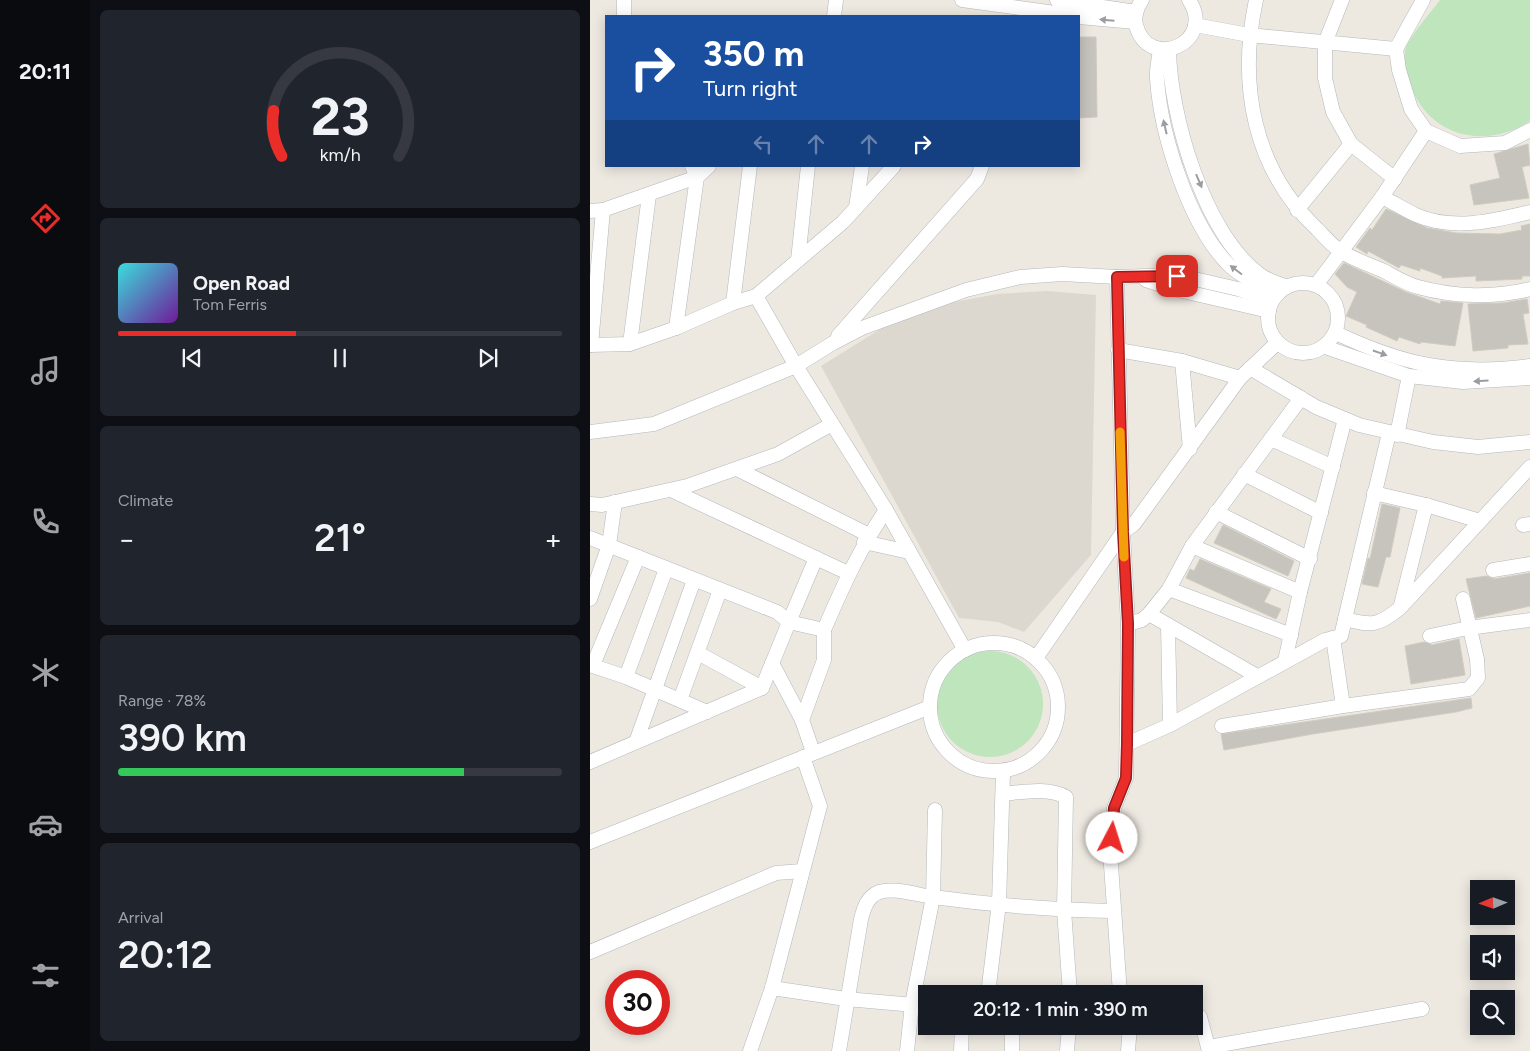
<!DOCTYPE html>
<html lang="en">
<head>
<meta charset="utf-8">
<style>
  body { margin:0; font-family:Figtree,sans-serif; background:#20242c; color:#f1f3f6; height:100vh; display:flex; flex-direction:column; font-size:19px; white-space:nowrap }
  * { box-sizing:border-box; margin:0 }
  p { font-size:16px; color:#9ea1a6 }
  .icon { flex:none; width:28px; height:28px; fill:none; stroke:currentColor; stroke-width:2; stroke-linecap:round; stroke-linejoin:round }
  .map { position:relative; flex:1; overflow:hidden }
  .side { display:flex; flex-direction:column; gap:10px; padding:10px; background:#0d0f14; width:500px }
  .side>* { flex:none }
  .guide { position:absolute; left:15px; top:15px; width:475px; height:152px; border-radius:0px; box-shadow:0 2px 12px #0003; background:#1a4fa0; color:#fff; overflow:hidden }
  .needle { width:32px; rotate:268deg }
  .controls { position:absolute; left:880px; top:880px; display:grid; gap:10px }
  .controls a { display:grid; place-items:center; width:45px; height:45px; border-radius:0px; background:#171b24; box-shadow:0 2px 12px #0003; font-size:25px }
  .speed { position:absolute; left:15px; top:970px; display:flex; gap:10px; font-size:25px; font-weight:700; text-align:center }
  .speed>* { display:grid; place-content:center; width:65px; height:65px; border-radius:50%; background:#171b24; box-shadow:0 2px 12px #0003; line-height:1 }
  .speed .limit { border:8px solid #d22; background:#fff; color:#111 }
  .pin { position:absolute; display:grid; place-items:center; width:42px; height:42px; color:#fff; margin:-21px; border-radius:10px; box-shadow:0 2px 8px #0006 }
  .me { position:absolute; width:55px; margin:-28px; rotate:5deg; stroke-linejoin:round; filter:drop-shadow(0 0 4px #0008) }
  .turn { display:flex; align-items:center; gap:18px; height:105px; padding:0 15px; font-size:22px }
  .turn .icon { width:65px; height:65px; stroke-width:2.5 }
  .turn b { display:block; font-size:35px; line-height:42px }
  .lanes { display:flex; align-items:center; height:48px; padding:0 15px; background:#0003; justify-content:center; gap:25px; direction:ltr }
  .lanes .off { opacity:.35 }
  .big { font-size:38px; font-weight:600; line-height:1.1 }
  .side .widget { flex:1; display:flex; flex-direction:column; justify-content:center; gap:8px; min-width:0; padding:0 18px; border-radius:8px; background:#20242c }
  .side .dial { align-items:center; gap:0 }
  .dial svg { height:130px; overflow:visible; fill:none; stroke:#363941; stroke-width:7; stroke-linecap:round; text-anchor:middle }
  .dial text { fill:#f1f3f6; stroke:none }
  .song { display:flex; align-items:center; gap:15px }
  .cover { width:60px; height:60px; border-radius:8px; background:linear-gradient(135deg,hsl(180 70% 55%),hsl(280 70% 35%)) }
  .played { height:5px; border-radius:2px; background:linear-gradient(90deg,#eb2d29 40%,#363941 40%) }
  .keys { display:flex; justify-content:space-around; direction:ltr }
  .heat { display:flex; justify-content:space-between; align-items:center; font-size:28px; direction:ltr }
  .charge { height:8px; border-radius:4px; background:linear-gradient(90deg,#34c759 78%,#363941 0) }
  .trip { position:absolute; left:328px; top:985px; width:285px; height:50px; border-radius:0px; background:#171b24; box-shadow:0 2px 12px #0003; font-weight:600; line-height:50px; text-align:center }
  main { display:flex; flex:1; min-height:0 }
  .tabs { display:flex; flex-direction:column; width:90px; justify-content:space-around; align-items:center; background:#090b0e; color:#9ea1a6 }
  .tabs .icon { width:35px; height:35px }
  .tabs .selected { color:#eb2d29 }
  .tabs b { font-size:22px; color:#f1f3f6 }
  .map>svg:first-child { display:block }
  .education { fill:#ddd8cf }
  .green { fill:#bee5bc }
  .building { fill:#c7c4be; stroke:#d1cbbf }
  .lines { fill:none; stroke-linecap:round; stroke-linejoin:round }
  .minor-casing { stroke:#b4b7bc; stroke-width:15 }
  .minor { stroke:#fff; stroke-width:14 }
  .oneway { fill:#9b9ea1 }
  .route-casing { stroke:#991d1b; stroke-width:12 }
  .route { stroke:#eb2d29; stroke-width:9 }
  .slow { stroke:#f59e0b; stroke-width:9 }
</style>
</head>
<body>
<main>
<nav class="tabs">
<b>20:11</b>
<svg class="icon selected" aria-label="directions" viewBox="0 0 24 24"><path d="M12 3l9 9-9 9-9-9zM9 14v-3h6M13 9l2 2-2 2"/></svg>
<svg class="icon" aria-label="music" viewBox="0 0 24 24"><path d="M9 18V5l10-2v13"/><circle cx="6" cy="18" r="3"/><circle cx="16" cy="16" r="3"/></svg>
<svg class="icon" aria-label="phone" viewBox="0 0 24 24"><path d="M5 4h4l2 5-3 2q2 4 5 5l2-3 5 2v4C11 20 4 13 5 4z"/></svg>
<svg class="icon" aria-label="climate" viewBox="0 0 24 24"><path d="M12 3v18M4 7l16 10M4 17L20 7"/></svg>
<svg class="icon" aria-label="car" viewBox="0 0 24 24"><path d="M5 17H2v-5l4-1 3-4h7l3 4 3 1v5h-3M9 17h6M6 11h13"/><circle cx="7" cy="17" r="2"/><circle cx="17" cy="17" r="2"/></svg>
<svg class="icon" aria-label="filters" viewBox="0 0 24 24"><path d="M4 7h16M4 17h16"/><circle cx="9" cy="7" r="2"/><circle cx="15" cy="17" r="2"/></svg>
</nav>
<section class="side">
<div class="widget dial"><svg viewBox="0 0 100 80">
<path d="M14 69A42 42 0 1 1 86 69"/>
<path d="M14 69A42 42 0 0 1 9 41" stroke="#eb2d29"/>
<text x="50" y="56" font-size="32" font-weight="700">23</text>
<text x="50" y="72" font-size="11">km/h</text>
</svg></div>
<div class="widget">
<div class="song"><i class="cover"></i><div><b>Open Road</b><p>Tom Ferris</p></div></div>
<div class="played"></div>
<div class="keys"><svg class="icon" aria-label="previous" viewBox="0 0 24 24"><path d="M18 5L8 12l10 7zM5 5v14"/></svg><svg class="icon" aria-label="pause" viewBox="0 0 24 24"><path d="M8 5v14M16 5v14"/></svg><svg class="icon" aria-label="next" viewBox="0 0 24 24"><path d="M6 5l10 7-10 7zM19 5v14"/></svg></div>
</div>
<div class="widget"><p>Climate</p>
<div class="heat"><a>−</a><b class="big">21°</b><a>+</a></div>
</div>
<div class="widget"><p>Range · 78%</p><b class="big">390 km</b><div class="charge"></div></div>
<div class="widget"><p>Arrival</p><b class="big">20:12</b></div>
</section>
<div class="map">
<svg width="940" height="1051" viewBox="0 0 940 1051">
  <rect width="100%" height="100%" fill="#ede9e1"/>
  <path class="education" d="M457,291l49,4 -5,260 -67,77 -26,-10 -39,-4 -138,-252 61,-38 67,-25 48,-9z"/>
  <g class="green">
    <path d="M850,0h90v121c-46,30 -104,15 -121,-40 -3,-9 -6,-25 -3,-34 5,-12 25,-35 34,-47z"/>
    <circle cx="400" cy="704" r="53"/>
  </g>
  <g class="building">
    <path d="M489,37h17l1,80 -18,1z"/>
    <path d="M938,144l2,21 -8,2 7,31 -55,7 -4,-20 30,-7 -6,-24z"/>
    <path d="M796,209l41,19 29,5 44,1 22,-4 -1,-4 9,-2v52h-8v3l-46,2v-5l-34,2v-2l-22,-8v3l-19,-6 -2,3 -31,-17 -1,3 -11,-7 14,-19 2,2z"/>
    <path d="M754,263l62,29 34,12 1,-3 22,2 -8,43 -34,-4 -1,2 -21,-7 -2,4 -31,-14 1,-2 -21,-9 11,-24 -10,-5 -12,-13z"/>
    <path d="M937,299l2,14 -6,1 5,30 -20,1v3l-35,3 -5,-47 35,-1z"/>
    <path d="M792,504l18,4 -10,49h-4l-8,30 -16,-3 6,-26 2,1z"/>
    <path d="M633,525l71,36 -6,15 -74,-33z"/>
    <path d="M610,559l71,30 -7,13 17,7 -5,10 -90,-41 4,-9 4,2z"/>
    <path d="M940,573v33l-54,12 -10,-39 21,-3 7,3z"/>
    <path d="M869,639l6,36 -54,9 -6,-38 19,-4 8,3z"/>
    <path d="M881,698l1,10 -16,4 -143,22 -89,16 -3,-16z"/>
  </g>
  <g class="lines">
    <defs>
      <g id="minor">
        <path d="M34,0v16"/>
        <path d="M372,0l115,16"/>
        <path d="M467,0l79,12"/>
        <path d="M552,0c-5,7 -8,17 -6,25 12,47 81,18 53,-25"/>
        <path d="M666,0c-18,84 -3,169 61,229 8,8 16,18 25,23 13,8 28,13 42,19 11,6 22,13 34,16 36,10 76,11 112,2"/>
        <path d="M752,0l-17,43v35l8,34 18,32 44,35"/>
        <path d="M833,0l-27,49 3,21 12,39 15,22 34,15 45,-3 25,-13"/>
        <path d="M244,16l2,-16"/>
        <path d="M489,17l56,5"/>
        <path d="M605,25l54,10 147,14"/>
        <path d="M570,49c-1,10 -4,21 -3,30 4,56 32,146 72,186 14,13 32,21 49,28"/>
        <path d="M579,49c1,67 35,184 90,225 7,6 19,9 27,13"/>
        <path d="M792,197c12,6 23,13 34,18 36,16 78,6 114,-3"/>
        <path d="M266,208l6,-42"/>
        <path d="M707,210l54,-66"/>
        <path d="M0,211l13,-1"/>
        <path d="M208,260l10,-94"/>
        <path d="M527,277l6,255 5,92 -2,154 -12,30 -2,17 -1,40 9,129"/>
        <path d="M556,280l28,9 95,22"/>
        <circle cx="713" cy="318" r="35"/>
        <path d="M726,285l66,-88 44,-66"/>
        <path d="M166,296l40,70 90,144 79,140"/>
        <path d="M143,303l17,-137"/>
        <path d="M86,328l21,-151 -5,-11"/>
        <path d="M746,333c67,32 119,43 194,33"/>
        <path d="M248,336l139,-157 5,-13"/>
        <path d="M40,344l19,-149"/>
        <path d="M0,345l40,-1 46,-16 57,-25 23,-7 87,-74 51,-56"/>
        <path d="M1,345l12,-135 94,-33 12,-11"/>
        <path d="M735,347l84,29 54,6 67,-4"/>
        <path d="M528,350l64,11 58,17"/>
        <path d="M592,361l8,88"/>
        <path d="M660,368l66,39 43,18 74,17 45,5 52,-5"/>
        <path d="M0,432l64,-8 142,-58 37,-23 29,-15 104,-38 54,-13 42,-3 55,3 60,-2 61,14 34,12"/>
        <path d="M807,435l12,-59"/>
        <path d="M681,439l62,28"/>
        <path d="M147,469l132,66"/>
        <path d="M654,474l77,39"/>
        <path d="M81,490l177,83"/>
        <path d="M784,493l52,12 -25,100"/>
        <path d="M0,504l12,1 85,-19 91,-32 54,-30"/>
        <path d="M836,505l54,16"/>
        <path d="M626,512l94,47"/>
        <path d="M933,525l7,-1"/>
        <path d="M0,538l187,74 12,10 27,-64"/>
        <path d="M274,542l45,10"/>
        <path d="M602,546l108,46"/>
        <path d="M903,570l37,-6"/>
        <path d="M579,589l122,46"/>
        <path d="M0,599l19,-54 6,-43"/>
        <path d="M559,614l108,62"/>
        <path d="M755,619c27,7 33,7 55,-11l130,-141"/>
        <path d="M538,624l14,-4 7,-6 20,-25 23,-43 109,-148"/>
        <path d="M578,625l2,100"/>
        <path d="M840,636l38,-8 62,-8"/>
        <path d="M743,638l10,68"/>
        <circle cx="404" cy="707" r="64"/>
        <path d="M108,653l64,35"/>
        <path d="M446,658l87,-126 11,-8 106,-146 37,-35"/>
        <path d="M695,661l15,-69 45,-173"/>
        <path d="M182,663l30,57"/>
        <path d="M0,665l36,12 81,35"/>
        <path d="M3,665l45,-108"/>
        <path d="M36,677l40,-108"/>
        <path d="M90,700l40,-110"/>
        <path d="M632,726l121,-20 126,-17 9,-11 -1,-19 -14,-60"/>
        <path d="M46,742l58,-162"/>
        <path d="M537,744l43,-19 155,-85 16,-4 48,-203"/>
        <path d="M223,752l-11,-32 22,-60v-30"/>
        <path d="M0,762l172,-74 27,-66 35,8c18,-42 36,-82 62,-120"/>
        <path d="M413,794c20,-2 45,-7 63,3l-2,113 6,84"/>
        <path d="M0,842l340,-135"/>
        <path d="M0,952l186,-79 26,-2"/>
        <path d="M182,988l74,11 80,7"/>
        <path d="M398,994l11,-91 4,-131"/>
        <path d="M604,1017h6l9,34"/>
        <path d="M619,1047l213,-38"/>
        <path d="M160,1051l22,-63 48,-182 -17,-49"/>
        <path d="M249,1051l22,-132c3,-11 6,-22 18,-27 16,-5 38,3 54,5 59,8 120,13 180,14"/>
        <path d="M317,1051l5,-47 21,-107 2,-87"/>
        <path d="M371,1051l1,-25"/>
        <path d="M422,1051v-25"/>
        <path d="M477,1051l2,-25"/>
        <path d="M538,1051l2,-25"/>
      </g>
    </defs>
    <use href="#minor" class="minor-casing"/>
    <use href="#minor" class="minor"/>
  </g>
  <defs><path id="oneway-solid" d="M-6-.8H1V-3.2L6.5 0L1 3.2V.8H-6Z" transform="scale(1.25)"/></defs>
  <g class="oneway">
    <use href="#oneway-solid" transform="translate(517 20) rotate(-175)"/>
    <use href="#oneway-solid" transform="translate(575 127) rotate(-103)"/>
    <use href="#oneway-solid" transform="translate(609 181) rotate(67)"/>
    <use href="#oneway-solid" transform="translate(646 270) rotate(-143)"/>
    <use href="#oneway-solid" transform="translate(790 353) rotate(19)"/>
    <use href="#oneway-solid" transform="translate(891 381) rotate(177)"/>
  </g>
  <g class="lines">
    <defs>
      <path id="route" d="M522,838l2,-30 12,-30 1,-34 1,-120 -5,-92 -6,-255 60,-1"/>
    </defs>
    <use href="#route" class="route-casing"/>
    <use href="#route" class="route"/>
    <path class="slow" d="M530,432l4,125"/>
  </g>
</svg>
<div class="controls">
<a><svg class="needle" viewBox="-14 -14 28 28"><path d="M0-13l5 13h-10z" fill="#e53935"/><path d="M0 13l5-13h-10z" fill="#9ea1a6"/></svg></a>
<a><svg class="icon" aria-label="sound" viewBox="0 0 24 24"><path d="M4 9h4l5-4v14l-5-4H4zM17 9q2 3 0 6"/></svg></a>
<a><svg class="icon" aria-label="search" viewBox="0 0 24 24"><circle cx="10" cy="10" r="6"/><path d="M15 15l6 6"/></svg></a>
</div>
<div class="speed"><div class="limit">30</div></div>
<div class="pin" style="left:587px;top:276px;background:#d93025"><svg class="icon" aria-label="arrive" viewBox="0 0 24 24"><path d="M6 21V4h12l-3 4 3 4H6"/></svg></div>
<svg class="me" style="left:522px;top:838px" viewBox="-20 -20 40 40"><circle r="19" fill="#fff"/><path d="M0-13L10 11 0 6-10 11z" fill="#eb2d29"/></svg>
<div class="trip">20:12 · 1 min · 390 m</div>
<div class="guide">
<div class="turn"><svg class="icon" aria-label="right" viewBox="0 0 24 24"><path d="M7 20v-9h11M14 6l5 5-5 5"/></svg><div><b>350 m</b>Turn right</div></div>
<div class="lanes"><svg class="icon off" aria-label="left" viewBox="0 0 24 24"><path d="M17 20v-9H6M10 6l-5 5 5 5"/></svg><svg class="icon off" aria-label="ahead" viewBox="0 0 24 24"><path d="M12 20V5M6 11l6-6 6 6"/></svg><svg class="icon off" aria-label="ahead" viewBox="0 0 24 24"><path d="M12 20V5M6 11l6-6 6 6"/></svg><svg class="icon" aria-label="right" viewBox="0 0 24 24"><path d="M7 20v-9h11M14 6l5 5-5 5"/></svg></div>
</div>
</div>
</main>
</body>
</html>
